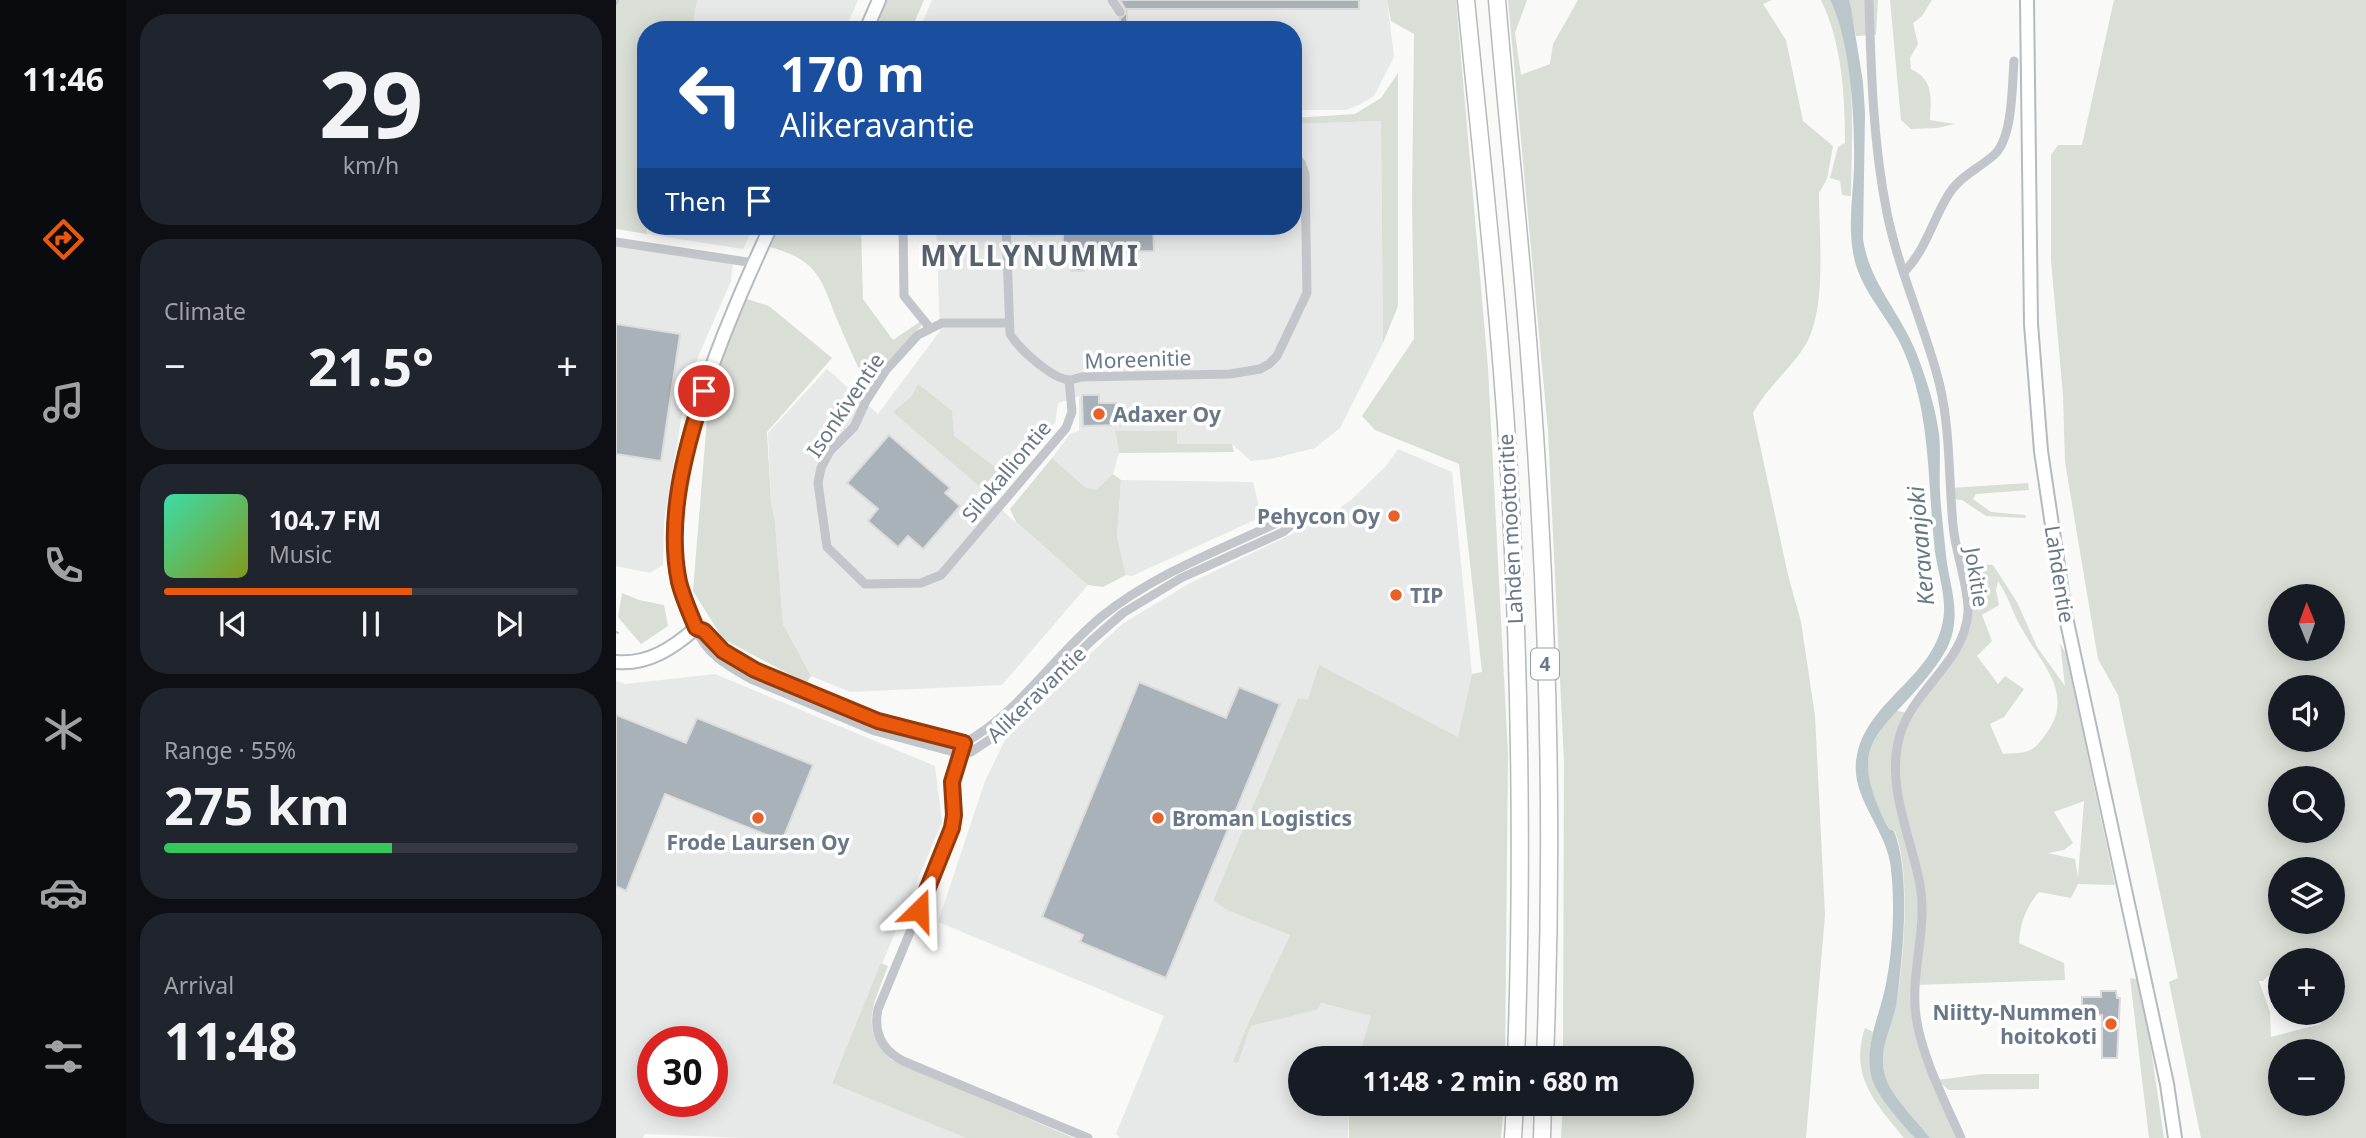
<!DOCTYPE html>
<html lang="en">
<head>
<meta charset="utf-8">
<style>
  body { margin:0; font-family:"Noto Sans",sans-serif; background:#20242c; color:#f1f3f6; height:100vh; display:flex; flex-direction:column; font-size:26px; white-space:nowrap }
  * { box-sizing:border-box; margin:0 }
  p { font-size:23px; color:#9ea1a6 }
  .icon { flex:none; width:38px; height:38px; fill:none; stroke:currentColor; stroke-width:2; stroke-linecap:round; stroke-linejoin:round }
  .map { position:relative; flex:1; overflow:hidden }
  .sheet { display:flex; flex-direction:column; gap:14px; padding:14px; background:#0d0f14; width:490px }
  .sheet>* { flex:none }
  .hud { position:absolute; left:21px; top:21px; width:665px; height:214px; border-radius:28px; box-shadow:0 4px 18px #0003; background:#1a4fa0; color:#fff; overflow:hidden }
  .needle { width:46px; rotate:359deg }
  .tools { position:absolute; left:1652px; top:584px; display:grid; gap:14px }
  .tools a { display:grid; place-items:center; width:77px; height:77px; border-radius:50%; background:#171b24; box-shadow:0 4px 18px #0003; font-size:35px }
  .speed { position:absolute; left:21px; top:1026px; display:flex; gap:14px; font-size:35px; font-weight:700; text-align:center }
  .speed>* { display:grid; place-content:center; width:91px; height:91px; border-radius:50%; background:#171b24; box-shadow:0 4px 18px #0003; line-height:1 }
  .speed .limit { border:10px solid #d22; background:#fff; color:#111 }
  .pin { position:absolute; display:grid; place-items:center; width:60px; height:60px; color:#fff; margin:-30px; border:4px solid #fff; border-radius:50%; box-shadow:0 2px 7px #0007 }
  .me { position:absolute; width:77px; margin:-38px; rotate:22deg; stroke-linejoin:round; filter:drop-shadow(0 0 5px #0008) }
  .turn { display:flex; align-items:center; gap:24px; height:147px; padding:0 28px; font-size:32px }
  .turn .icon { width:91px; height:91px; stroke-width:2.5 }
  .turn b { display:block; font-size:49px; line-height:60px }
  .then { display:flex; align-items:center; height:66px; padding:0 28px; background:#0003; gap:14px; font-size:26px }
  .big { font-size:52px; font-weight:700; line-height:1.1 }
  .sheet .tile { flex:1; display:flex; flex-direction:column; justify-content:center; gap:10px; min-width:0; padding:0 24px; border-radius:28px; background:#20242c }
  .sheet .dial { align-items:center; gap:0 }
  .dial b { font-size:91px; line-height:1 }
  .song { display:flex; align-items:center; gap:21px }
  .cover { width:84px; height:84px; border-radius:10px; background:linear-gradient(135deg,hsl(160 70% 55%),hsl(70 70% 35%)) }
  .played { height:7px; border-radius:4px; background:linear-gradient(90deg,#ea580c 60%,#363941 60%) }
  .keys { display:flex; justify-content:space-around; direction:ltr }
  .heat { display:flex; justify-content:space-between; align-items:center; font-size:38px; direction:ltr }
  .charge { height:10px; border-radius:5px; background:linear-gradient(90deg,#34c759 55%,#363941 0) }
  .trip { position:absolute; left:672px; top:1046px; width:406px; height:70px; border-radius:35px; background:#171b24; box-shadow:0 4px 18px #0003; font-weight:700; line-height:70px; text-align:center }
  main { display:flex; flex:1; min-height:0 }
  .tab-bar { display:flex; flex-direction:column; width:126px; justify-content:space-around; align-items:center; background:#090b0e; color:#9ea1a6 }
  .tab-bar .icon { width:49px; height:49px }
  .tab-bar .current { color:#ea580c }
  .tab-bar b { font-size:32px; color:#f1f3f6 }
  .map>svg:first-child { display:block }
  .built { fill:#e7e8e8; fill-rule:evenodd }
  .green { fill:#d9ded6; fill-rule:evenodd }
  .water { fill:#bbc6cb }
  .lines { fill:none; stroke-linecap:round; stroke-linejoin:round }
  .stream { stroke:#bbc6cb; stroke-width:2 }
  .building { fill:#a9b1b9; stroke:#dbdbd9; stroke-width:2 }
  .secondary-casing { stroke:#b5bac0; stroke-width:16 }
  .highway-casing { stroke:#b6b9bd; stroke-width:19 }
  .street { stroke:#c2c6cb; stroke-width:9 }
  .secondary { stroke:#fff; stroke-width:12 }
  .highway { stroke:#fff; stroke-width:16 }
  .route-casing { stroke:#983908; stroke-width:18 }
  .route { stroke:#ea580c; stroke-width:12 }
  .poi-dot { fill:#e86129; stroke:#fff; stroke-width:2.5 }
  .labels { text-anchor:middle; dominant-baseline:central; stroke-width:7; stroke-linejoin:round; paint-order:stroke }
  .shield { fill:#fff; stroke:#95a0ac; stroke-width:2 }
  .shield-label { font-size:19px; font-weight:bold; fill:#687889 }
  .street-label { font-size:21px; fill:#687889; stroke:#fff }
  .poi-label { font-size:21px; font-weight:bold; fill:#687889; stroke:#fff; text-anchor:start }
  .water-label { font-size:23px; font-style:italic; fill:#637983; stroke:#fff }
  .district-label { font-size:28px; font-weight:bold; letter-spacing:2px; fill:#56626e; stroke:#fff }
</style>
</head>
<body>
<main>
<nav class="tab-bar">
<b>11:46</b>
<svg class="icon current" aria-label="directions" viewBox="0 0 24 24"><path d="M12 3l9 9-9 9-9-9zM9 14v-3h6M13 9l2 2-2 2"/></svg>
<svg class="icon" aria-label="music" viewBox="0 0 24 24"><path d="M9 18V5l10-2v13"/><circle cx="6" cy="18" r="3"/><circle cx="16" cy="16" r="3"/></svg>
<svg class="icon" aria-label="phone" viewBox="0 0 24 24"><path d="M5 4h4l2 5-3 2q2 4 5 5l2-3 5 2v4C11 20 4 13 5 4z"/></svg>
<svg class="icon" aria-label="climate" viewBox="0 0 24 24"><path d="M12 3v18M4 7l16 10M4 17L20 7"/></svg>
<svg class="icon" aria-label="car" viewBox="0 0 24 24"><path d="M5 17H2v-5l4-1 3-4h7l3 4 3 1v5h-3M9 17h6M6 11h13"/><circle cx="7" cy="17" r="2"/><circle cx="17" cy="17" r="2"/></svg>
<svg class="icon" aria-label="filters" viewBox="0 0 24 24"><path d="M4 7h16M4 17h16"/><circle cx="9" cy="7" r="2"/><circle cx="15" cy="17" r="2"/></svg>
</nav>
<section class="sheet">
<div class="tile dial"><b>29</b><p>km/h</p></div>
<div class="tile"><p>Climate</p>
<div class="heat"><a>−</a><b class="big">21.5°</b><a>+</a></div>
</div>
<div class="tile">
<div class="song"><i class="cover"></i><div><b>104.7 FM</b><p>Music</p></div></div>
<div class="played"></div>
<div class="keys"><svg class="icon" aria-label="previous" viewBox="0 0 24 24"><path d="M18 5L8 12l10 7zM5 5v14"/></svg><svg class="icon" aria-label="pause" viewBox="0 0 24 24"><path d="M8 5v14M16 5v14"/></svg><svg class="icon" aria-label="next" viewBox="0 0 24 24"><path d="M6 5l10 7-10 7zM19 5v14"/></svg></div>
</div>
<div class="tile"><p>Range · 55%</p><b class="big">275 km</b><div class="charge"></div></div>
<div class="tile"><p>Arrival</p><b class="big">11:48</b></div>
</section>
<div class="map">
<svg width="1750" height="1138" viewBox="0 0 1750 1138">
  <rect width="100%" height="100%" fill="#f9f9f7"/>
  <g class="built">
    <path d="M81,0h161l-13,30h-159l8,-11z"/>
    <path d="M316,0h455l7,57 -20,39 -13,8 -15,6h-53v-80h-374z"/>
    <path d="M765,121l2,222 -43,85 -25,20 -44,11 -20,2 -19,-17h-55v-12h-62l4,21 -6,21 -17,16 -11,-3 -33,-29 18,-24 9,-3v-35l-21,7 -3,20 -66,76 99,86 -86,100 -152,7 -39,-16 -28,-52 -8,-102 -4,-20 -3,-69 59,-64 51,45 62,-83 -4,-105h357v-102z"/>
    <path d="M32,226h106l-11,23 -96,-15z"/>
    <path d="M0,245l117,18 -2,18 -33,76 -13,40 -21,124 -1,44 -13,8 -34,-7z"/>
    <path d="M782,449l54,23 20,202 -14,63 -160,-39 -85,203 16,10 61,24 -43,91 -13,35 4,2 13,-37 66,-16 3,-7 52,13 -14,43h-58v45h49l-1,34h-228l-4,-4 48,-118 -226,-94 47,-141 21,-43 12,-16 104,-98 68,-41 137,-66 24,-17 35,-34z"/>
    <path d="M505,480l132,2 7,28 -3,9 -125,57 -6,-1 -9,-38z"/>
    <path d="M99,674l220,92 7,56 -110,260 134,56h-222l-99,-4 -2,4h-27v-457l9,3zM37,1041h59v60h-59z"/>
  </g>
  <g class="green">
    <path d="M0,0h81l-3,19 -8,11h-40v56l-7,49 7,4 1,95 -31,-5z"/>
    <path d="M266,0h42l-13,30h-41z"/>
    <path d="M771,0h69l32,368 20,387 -3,304h-147l13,-43 -50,-13 -4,7 -66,16 -13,37 -5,-1 14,-36 43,-91 -61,-24 -16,-10 85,-203 10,2 11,-35 139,72 14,-63 10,-2 -23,-208 -84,-34 -13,-14 52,-77 -2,-139 2,-166 -23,-13z"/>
    <path d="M892,0h19l-12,33 6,42 29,-11 3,-20 25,-44h194l-9,4 23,36 17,81 30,25 -6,33 -8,14c0,43 8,114 -13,151 -15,25 -39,43 -53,69l35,162 13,47 14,94 10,199 -19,223h-245l2,-34h119v-45h-119l1,-297 -16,-331z"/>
    <path d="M1205,0h9c28,51 22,139 21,196l-9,-1 -2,-14 -10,-3 8,-31 7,-4c0,-48 -3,-100 -24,-143z"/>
    <path d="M1233,0h29l-2,35 -20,1z"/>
    <path d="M1274,0h42l-10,16 -9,7 5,21 -8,14 1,11c23,11 20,28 19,51l25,4 -18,4 -26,1 -10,-9z"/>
    <path d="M1498,0h252v1138h-165l-32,-156 9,-4 -60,-283 -20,-36 -33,-197 -2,-67 -12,-135v-105l7,-10h24zM1664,597h53v52h-53zM1664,688h53v52h-53zM1664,779h53v52h-53zM1664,870h53v52h-53zM1664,961h53v52h-13l1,11 -50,13 -1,-25 -11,-31h4l12,-12 5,2zM1664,1052h53v52h-53z"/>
    <path d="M782,73v233l-15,37 -2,-222 -88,3v-6l62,-4 26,-16z"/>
    <path d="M160,226h85l2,73 30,41 28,-19v5l-32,34 -21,30c-9,-22 -20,-44 -29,-66 -19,-46 -19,-64 -73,-78z"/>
    <path d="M395,226h44l1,10 -22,1 -23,-5z"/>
    <path d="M131,299l22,7 63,52 -65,74 4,70 4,20 8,102 28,52 -5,7 -83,-44 -30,-48 16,-196 15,-48z"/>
    <path d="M302,384l34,27 2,25 46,35 -15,20 -92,-79 18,-15z"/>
    <path d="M561,431v13h55l2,8 -115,1 -4,-22z"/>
    <path d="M436,458l33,29 11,3 17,-16 8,6 -4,57 9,38 -23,12 -15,-2 -72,-63 -6,-13z"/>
    <path d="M1412,483l1,7 -53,4 -3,5 18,13 34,3 1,3 -40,-2 -24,-16 -11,-1 -1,-11z"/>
    <path d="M1346,558l12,6 19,1 24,37 20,45 28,39 -5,-43 6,11 49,231 -37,-1 -7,14 -32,-6c-13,15 -19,31 -20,51l45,20 1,17 -150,5 1,31 21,64 46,-6h56v15l-90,1 -11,-9 23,57h-31c-13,-17 -38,-41 -44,-60 -10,-29 6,-50 11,-78 7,-44 14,-127 -2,-169l-6,-2c-25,-48 -34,-77 8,-118l12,2 39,-49 20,-53 -7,-36 15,-4 -10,-1zM1382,581c10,14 15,33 24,48 19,34 52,64 26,102 -16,23 -18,21 -45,23l-13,-30 14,-7 20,-28 -19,-13 -7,8 -21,-28 15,-15 -10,-26 17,-10 -3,-15zM1468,801v1l-6,76 -3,-19 -27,-6 16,-3 9,-7 -19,-31z"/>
    <path d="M6,593l17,7 25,5 4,21 -27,18 -23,-27z"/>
    <path d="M265,963l7,3c-13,36 -31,63 4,94l182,78h-108l-134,-55z"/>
    <path d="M1514,978l11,2 23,158h-15z"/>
    <path d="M1249,1028l8,4 -3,17 29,69 16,20h-11c-28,-35 -55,-61 -39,-110z"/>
    <path d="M733,1104h155l-3,34h-152z"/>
  </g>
  <path class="water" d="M1214,0h19l2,8 12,74 2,31 -2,125c5,43 37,74 53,114 10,26 19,53 23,82 2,19 0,39 1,58 1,21 4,42 6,63 2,23 11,45 8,69 -2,19 -10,31 -22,47 -50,65 -90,68 -43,158l5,2c17,43 9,123 3,169 -4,28 -21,49 -11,78 6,19 31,43 44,60h-15c-13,-14 -37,-41 -43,-59 -9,-32 8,-64 14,-95 7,-37 9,-77 5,-115 -3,-40 -43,-72 -34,-114 12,-58 83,-80 87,-143 1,-19 -6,-40 -9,-60 -8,-71 -3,-143 -35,-209 -15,-30 -42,-56 -47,-91 -5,-28 0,-56 1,-85 1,-45 -3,-127 -24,-167z"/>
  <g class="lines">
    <g class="stream">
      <path d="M0,4l2,-4"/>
      <path d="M0,632l2,1"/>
    </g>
  </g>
  <g class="building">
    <path d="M504,0h239v9h-232v21h-7v-11l7,-7z"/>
    <path d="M447,226h90l1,25 -70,1v19h-13l-1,-19h-7z"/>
    <path d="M0,324l64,10 -19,127 -45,-7z"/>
    <path d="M466,395h17v8h17v22l-33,1z"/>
    <path d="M273,435l61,53 -5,5 15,13 -37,43 -15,-13 -10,11 -30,-26 10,-12 -31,-26z"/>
    <path d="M523,682l87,36 13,-31 41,17 -114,274 -86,-36 3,-7 -41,-18z"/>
    <path d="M0,715l70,28 11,-25 116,47 -31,76 -117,-47 -39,97 -10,-5z"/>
    <path d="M1485,991h15l1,7h3l-3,60h-15v-43h-20v-18h19z"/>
  </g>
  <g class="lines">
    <defs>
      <g id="secondary">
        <path d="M1411,0l4,324 10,127 24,162 102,471 8,54"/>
        <path d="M250,30l13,-30"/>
        <path d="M0,662c32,3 57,-14 80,-34 -6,-15 -13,-30 -17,-45 -23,-104 49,-263 92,-357"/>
      </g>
      <g id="highway">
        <path d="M850,0c16,163 35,325 44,489 10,189 13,380 6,570"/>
        <path d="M881,0c10,122 24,244 33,366 18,230 24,463 15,693"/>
        <path d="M897,1138l2,-34"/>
        <path d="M926,1138l1,-34"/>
      </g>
    </defs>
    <use href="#secondary" class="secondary-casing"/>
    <use href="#highway" class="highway-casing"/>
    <g class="street">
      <path d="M496,0l8,12"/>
      <path d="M1253,0c2,71 4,143 18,213 11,54 34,105 49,158 15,50 12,102 17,154 2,26 16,63 15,87 -3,50 -55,77 -68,123 -15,50 11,101 20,150 8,43 -10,88 -4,131 5,39 29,86 45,122"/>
      <path d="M287,226l1,70 26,32"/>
      <path d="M390,226l4,108c9,15 41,44 59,46 4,0 8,-2 12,-3l149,-3 30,-5 9,-5 8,-8 30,-63 -2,-119 -4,-11 -8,-11"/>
      <path d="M0,242l138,21"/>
      <path d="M1288,272c21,-21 28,-50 43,-75 12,-21 30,-27 47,-42 19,-17 18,-69 20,-94"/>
      <path d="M392,323h-66l-24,12 -32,35 -20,31 -12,26 -24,24 -9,17 -3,15 9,64 38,37 56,-1 20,-8 125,-147 6,-16 -3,-32"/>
      <path d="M80,628c8,25 33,39 55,51l124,52 86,23 10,-2 21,-14 99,-97 32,-28 58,-35 102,-46 19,-16"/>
      <path d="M80,628l8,3 19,20 32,19 123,51 86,22c54,-29 90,-87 137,-126 52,-42 118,-67 178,-95l15,-2"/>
      <path d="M346,749l-10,33 2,33 -4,21 -72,173c-5,24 4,41 25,52l185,77"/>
    </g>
    <use href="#secondary" class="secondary"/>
    <use href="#highway" class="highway"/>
  </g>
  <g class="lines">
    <defs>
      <path id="route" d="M88,391c-19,59 -38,129 -25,191 4,16 11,31 17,46l8,3 19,20 32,19 123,51 86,22 -12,39 2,33 -2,13 -33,82"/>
    </defs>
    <use href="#route" class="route-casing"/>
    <use href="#route" class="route"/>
  </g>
  <g class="poi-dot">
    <circle cx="483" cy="414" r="7"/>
    <circle cx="778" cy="516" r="7"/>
    <circle cx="780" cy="595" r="7"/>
    <circle cx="142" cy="818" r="7"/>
    <circle cx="542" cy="818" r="7"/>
    <circle cx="1495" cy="1024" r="7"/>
  </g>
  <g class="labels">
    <rect class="shield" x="915" y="648.5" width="28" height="31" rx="5"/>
    <g class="shield-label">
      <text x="929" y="664">4</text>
    </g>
    <g class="street-label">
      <text transform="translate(522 359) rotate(-2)">Moreenitie</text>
      <text transform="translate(229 405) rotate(-56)">Isonkiventie</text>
      <text transform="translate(390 471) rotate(-50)">Silokalliontie</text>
      <text transform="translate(894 529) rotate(-93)">Lahden moottoritie</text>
      <text transform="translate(1444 574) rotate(81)">Lahdentie</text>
      <text transform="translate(1361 577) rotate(81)">Jokitie</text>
      <text transform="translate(420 694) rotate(-44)">Alikeravantie</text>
    </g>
    <g class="poi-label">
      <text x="497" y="414">Adaxer Oy</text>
      <text x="764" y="516" text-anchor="end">Pehycon Oy</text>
      <text x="794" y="595">TIP</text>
      <text x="556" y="818">Broman Logistics</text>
      <text x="142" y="842" text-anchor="middle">Frode Laursen Oy</text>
      <text x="1481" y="1012" text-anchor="end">Niitty-Nummen<tspan x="1481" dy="24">hoitokoti</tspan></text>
    </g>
    <g class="water-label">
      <text transform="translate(1304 546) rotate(-95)">Keravanjoki</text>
    </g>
    <g class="district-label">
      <text x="414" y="255">MYLLYNUMMI</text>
    </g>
  </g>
</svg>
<div class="tools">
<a><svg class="needle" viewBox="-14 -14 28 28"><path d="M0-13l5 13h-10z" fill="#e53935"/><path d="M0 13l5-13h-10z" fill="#9ea1a6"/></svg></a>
<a><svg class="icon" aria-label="sound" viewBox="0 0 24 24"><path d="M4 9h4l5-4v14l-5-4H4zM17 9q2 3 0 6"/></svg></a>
<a><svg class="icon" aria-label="search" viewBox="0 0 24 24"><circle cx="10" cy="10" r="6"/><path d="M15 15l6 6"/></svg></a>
<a><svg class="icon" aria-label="layers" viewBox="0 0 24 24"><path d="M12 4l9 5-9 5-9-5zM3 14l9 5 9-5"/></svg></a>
<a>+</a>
<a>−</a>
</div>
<div class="speed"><div class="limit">30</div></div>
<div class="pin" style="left:88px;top:391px;background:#d93025"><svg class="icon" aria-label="arrive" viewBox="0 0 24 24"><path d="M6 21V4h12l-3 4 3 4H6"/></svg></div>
<svg class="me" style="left:303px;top:910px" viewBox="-20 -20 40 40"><path d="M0-17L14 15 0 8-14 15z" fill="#ea580c" stroke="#fff" stroke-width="4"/></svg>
<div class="trip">11:48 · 2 min · 680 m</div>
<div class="hud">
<div class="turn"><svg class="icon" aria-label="left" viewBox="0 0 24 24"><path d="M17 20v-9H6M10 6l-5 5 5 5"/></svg><div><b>170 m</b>Alikeravantie</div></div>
<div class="then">Then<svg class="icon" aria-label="arrive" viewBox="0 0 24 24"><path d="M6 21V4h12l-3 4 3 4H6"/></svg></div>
</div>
</div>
</main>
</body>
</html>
